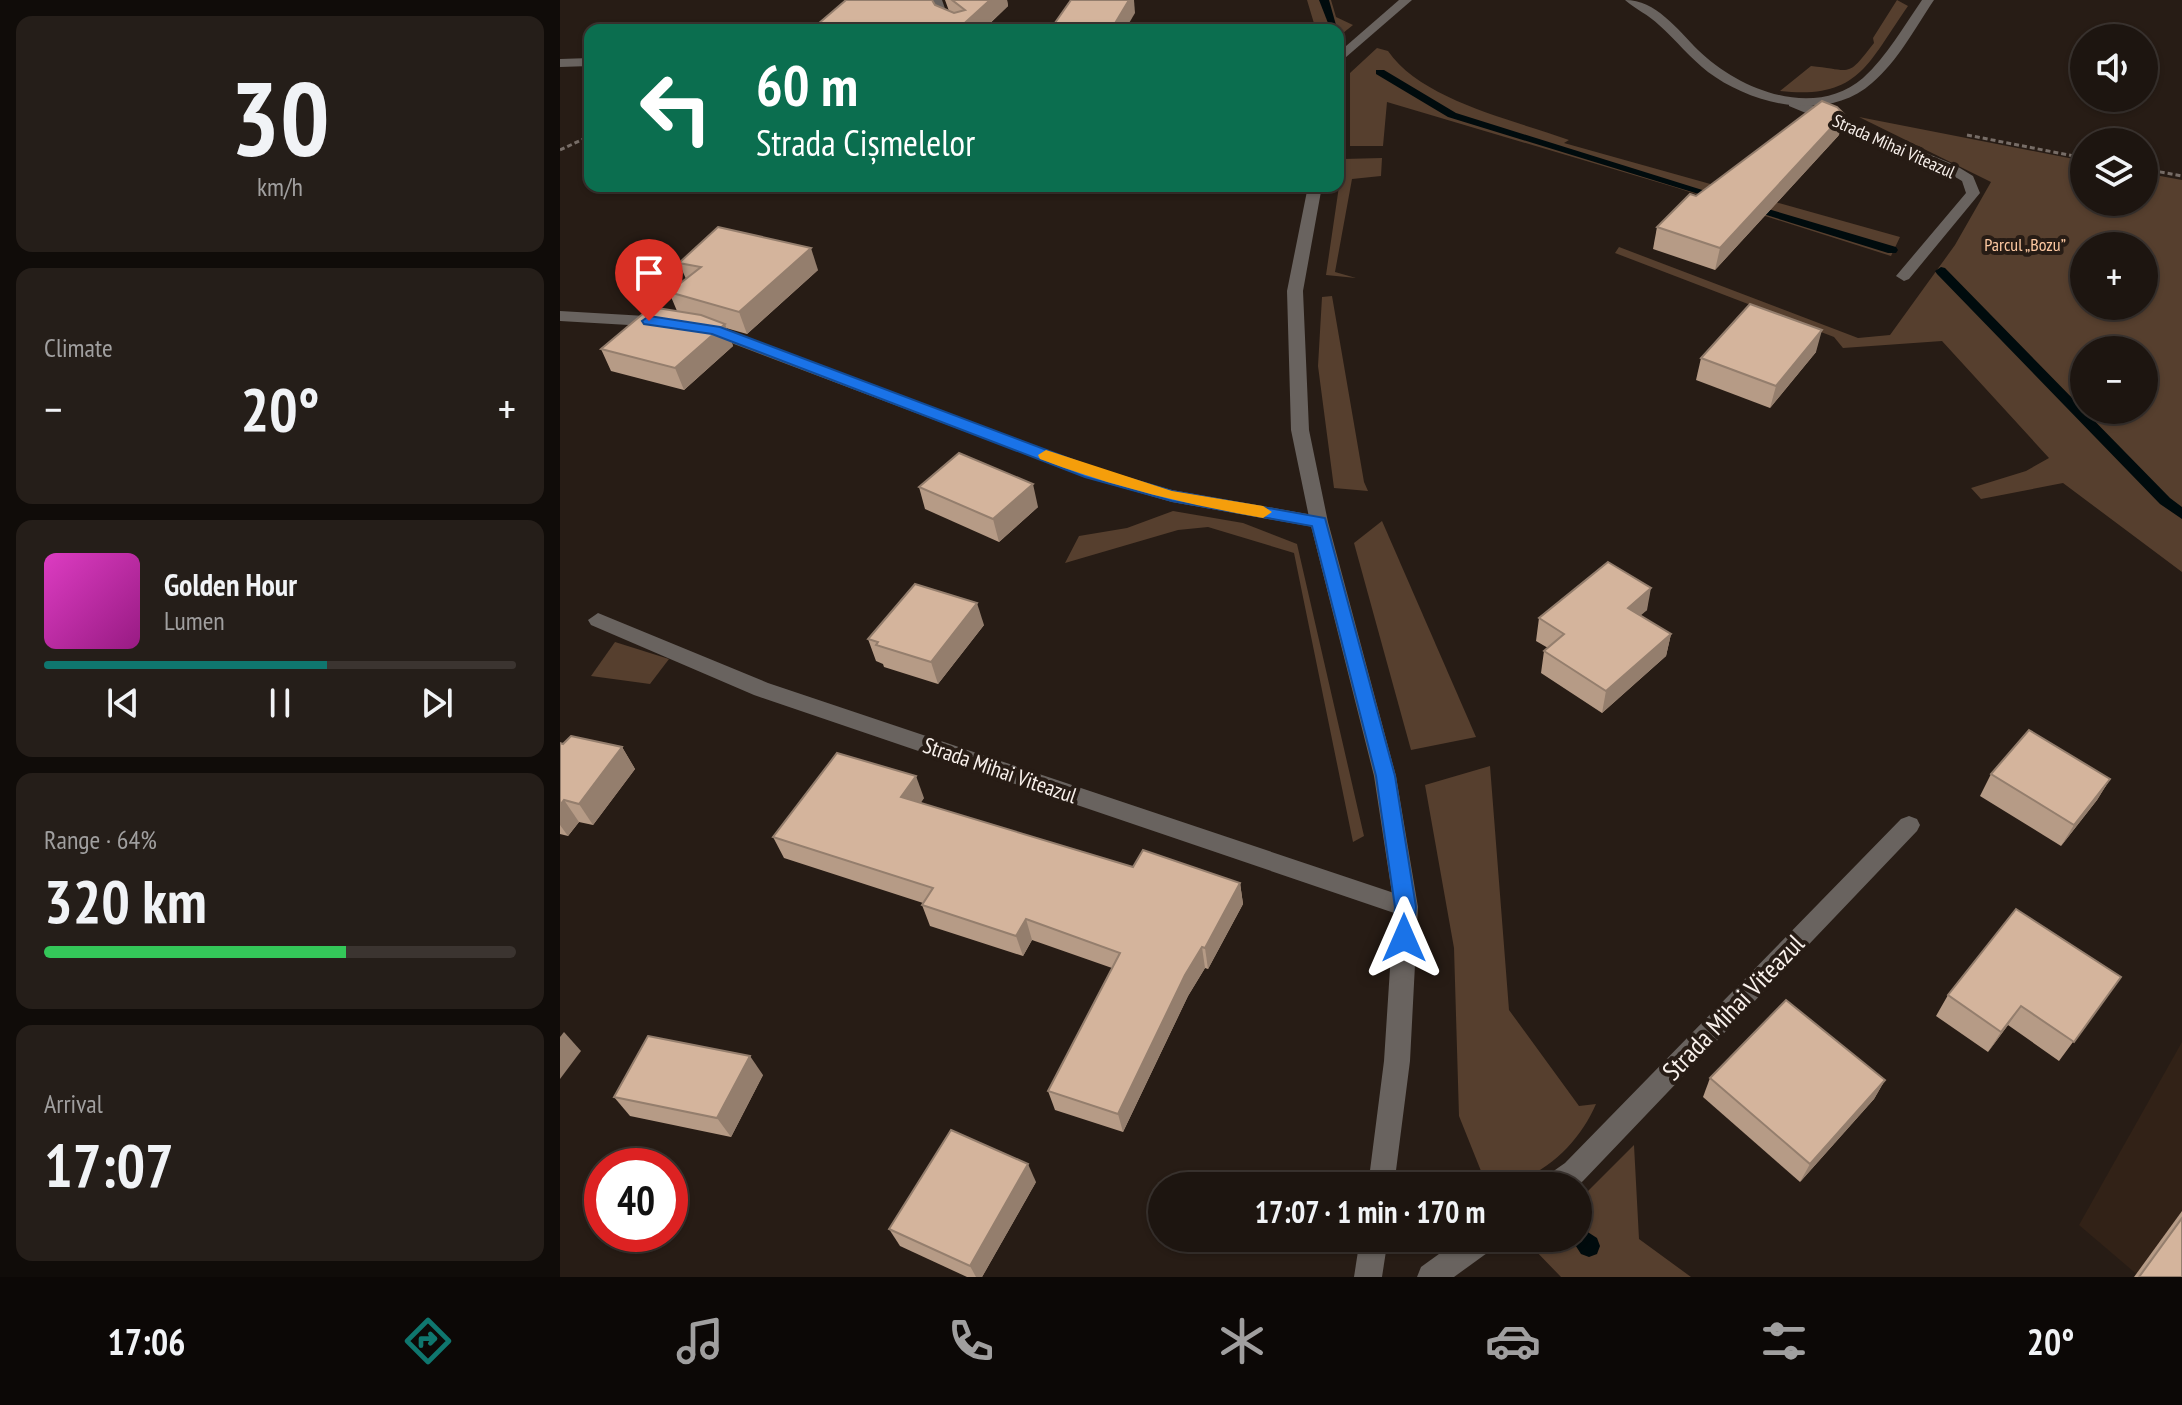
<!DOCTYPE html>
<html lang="en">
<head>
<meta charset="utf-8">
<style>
  body { margin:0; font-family:"PT Sans Narrow",sans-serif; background:#251e19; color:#f1f3f6; height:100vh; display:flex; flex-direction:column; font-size:30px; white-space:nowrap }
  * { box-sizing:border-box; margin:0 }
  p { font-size:26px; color:#a09f9f }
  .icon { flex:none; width:44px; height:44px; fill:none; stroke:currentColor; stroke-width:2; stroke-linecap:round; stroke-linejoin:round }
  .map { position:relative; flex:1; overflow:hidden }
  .side { display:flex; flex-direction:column; gap:16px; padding:16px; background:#100c09; width:560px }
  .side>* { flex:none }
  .hud { position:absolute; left:24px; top:24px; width:760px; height:168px; border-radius:16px; box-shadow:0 2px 6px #0004,0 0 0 2px #3b3430; background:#0b6e4f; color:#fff; overflow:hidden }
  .fabs { position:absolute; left:1510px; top:24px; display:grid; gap:16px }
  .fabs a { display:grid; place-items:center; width:88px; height:88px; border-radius:50%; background:#1d1510; box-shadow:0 2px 6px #0004,0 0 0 2px #3b3430; font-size:40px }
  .speed { position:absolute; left:24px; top:1148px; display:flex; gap:16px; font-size:40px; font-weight:700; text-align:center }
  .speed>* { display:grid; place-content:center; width:104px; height:104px; border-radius:50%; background:#1d1510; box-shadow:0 2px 6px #0004,0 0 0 2px #3b3430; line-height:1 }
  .speed .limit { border:12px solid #d22; background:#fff; color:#111 }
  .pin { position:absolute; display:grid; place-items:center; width:68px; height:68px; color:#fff; margin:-82px -34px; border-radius:50% 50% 50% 0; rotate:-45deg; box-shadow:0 0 8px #0007 }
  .pin .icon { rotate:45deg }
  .me { position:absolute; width:88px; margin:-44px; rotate:0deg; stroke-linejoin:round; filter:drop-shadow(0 0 6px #0008) }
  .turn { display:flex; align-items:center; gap:28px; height:168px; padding:0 40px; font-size:36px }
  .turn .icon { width:104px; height:104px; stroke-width:2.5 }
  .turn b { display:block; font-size:56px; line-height:68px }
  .big { font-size:60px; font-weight:700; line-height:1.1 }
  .side .widget { flex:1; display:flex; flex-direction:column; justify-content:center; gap:12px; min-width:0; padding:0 28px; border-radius:16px; background:#251e19 }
  .side .dial { align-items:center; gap:0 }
  .dial b { font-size:104px; line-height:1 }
  .song { display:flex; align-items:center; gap:24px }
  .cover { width:96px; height:96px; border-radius:12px; background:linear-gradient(135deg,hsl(310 70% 55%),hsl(310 70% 35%)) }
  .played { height:8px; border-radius:4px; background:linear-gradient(90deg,#0f766e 60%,#3b3430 60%) }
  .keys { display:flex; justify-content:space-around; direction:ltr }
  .heat { display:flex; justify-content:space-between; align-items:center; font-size:44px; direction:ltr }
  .charge { height:12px; border-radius:6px; background:linear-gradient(90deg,#34c759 64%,#3b3430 0) }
  .trip { position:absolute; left:588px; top:1172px; width:444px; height:80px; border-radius:40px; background:#1d1510; box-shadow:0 2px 6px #0004,0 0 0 2px #3b3430; font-weight:700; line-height:80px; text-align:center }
  .tabs { display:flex; height:128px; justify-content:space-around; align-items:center; background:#0c0806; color:#a09f9f }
  .tabs .icon { width:56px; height:56px }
  .tabs .current { color:#0f766e }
  .tabs b { font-size:36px; color:#f1f3f6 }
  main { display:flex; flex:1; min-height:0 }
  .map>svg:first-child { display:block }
  .built { fill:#322217 }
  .green { fill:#563f2e; fill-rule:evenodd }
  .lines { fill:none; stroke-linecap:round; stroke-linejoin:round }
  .stream { fill:#000b0d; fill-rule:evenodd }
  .path { stroke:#776d67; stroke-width:3; stroke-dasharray:5 3; stroke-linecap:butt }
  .service { fill:#69635f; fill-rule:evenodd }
  .minor { fill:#69635f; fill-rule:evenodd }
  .tertiary { fill:#69635f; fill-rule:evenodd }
  .wall { fill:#b69b86 }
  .shaded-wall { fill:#947e6d }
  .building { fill:#d4b49c; stroke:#947e6d; stroke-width:2 }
  .route { fill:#1a73e8; stroke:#114b97; stroke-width:2 }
  .slow { fill:#f59e0b }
  .labels { text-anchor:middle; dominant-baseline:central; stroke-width:8; stroke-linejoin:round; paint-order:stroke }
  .far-street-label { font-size:18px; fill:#f8f0eb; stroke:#271c15 }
  .far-park-label { font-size:18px; fill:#fdc8a1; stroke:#271c15 }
  .street-label { font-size:22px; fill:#f8f0eb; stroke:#271c15 }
  .near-street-label { font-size:26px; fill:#f8f0eb; stroke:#271c15 }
</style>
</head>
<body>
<main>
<section class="side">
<div class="widget dial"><b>30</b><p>km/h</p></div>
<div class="widget"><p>Climate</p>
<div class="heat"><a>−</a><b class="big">20°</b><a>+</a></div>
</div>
<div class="widget">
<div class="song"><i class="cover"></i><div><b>Golden Hour</b><p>Lumen</p></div></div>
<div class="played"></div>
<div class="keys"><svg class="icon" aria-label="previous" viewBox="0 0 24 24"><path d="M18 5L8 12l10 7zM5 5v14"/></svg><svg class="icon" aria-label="pause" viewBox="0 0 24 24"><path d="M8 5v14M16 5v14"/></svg><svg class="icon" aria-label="next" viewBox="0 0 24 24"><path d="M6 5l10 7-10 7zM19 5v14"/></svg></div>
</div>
<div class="widget"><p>Range · 64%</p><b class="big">320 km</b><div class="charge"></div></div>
<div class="widget"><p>Arrival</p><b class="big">17:07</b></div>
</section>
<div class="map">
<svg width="1622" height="1277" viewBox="0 0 1622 1277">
  <rect width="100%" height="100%" fill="#271c15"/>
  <path class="built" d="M1622,1042v235h-42l-61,-52z"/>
  <g class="green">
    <path d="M747,0h24l5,17 17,8 -15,12v-7h-22z"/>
    <path d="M1337,0l11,6c-40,57 -49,94 -128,85l31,-25c42,4 35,13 63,-23l-1,-5z"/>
    <path d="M817,48l11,3c33,49 126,69 181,89l-5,3 336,94 -9,19 -217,-69 -287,-85 -4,44h-33v-73z"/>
    <path d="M1299,117l225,44v41h60v-29l38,7v392l-119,-89 -82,16 -10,-11 55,-17 23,-13 -107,-117 -99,7 -9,-11 -219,-84 4,-6 239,91 32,-3 65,-90 36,-63zM1524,246h60v60h-60zM1524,350h60v60h-60z"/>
    <path d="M822,158l-1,18 -29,3 -17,93 21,6 -30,-3 17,-116z"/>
    <path d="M772,296l32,186 4,9 -34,-3 -16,-122 4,-69z"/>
    <path d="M613,511l70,12 54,21 67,292 -11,6 -59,-289 -86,-26 -30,3 -113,33 14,-27 48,-8z"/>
    <path d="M822,521l94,216 -65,13 -57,-207z"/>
    <path d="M55,642l54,17 -19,25 -59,-8z"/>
    <path d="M930,766l19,244 70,96 17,-2c-18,42 -60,82 -109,82l-28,-70 -5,-168 -29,-163z"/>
    <path d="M1074,1145l5,94 52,38h-130l-29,-30 9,-9h37v-37z"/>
  </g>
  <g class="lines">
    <g class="stream">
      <path d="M759,0h10l7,25 -8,-2z"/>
      <path d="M816,70h8l72,43 272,85 -10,2 -270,-83 -72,-43z"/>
      <path d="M1188,203l148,44 2,3 -2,3h-8l-144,-45 -2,-2z"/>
      <path d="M1381,267l4,1 225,230 12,9v12l-22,-15 -223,-230 -2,-3z"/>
      <path d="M1023,1229l14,9 3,8 -3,8 -8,3 -8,-3 -9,-14 6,-2v-7z"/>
    </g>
    <g class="path">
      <path d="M1407,135l117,23"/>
      <path d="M0,150l30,-14"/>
      <path d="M1584,169l38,7"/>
    </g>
    <g class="service">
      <path d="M30,58v8l-30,1v-8z"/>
      <path d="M1229,100h10l156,65 18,11 7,17 -71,86 -5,2 -8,-5 70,-83 -4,-12 -17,-10 -156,-65z"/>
      <path d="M38,613l170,70 638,214 8,3 4,7 -4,7 -8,3 -652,-222 -163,-70 -3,-5z"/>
      <path d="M1349,816l8,3 3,6 -3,6 -334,350 -6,5h-35l3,-9 20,-14 336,-344z"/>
      <path d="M901,1238h37l-4,10 -40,29h-37l4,-10z"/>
    </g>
    <g class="minor">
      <path d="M370,0h12l6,17 18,13c-23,0 -29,-10 -36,-30z"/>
      <path d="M1065,0c31,0 52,29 73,50 41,40 116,70 165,28 24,-22 41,-52 59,-78h12c-19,28 -36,61 -62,83 -45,40 -120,22 -164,-11 -18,-14 -32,-32 -49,-47 -10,-10 -24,-16 -34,-25z"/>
      <path d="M0,311l103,6 8,5 -8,5 -103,-6z"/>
      <path d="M143,322l394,147 75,21 147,26 9,6 -9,6 -147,-26 -87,-25 -388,-147 -2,-3z"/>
    </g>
    <g class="tertiary">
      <path d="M839,0h13l-74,64v-11z"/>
      <path d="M748,186h14l-19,105 6,139 19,92 68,254 22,131 -8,154 -16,125h-26l16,-125 10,-154 -20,-131 -64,-254 -19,-92 -4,-139z"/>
      <path d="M800,1238h28l-6,39h-28z"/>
    </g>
  </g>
  <g class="wall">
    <path d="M385,0h62l1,6 -25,24h-172l124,-25 14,6z"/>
    <path d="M1279,135l-124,135 -62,-21 4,-22 39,-31z"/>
    <path d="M119,263l139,7 -71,64 -21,-6 7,18 -49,44 -73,-19 -10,-22 76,-38 -8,-19 17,-13z"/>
    <path d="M1256,352l-46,56 -74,-28 5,-22z"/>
    <path d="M359,487l119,20 -39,35 -74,-33z"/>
    <path d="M1087,610l-7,5 31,19 -5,22 -64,57 -61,-40 3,-22 4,-3 -12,-7 3,-23z"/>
    <path d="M424,625l-46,59 -54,-17 -1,-3 -7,-3 -8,-22z"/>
    <path d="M0,743l62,4 13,22 -42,56 -14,-3 -11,14 -8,-2z"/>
    <path d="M1431,774l119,5 -13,21 -36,46 -81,-50z"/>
    <path d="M364,798l-4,5 213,64 107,16 3,21 -35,65 -3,-1 -17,28 -65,136 -68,-22 -7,-19 64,-123 -80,-28 -9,16 -93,-30 -8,-21 1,-2 -139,-45 -11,-21z"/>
    <path d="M1561,977l-62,84 -51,-36 -20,27 -52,-36 12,-21z"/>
    <path d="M203,1075l-32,62 -101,-21 -16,-19z"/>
    <path d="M1150,1078l175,2 -11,19 -74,83 -97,-85z"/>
    <path d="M476,1182l-54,95h-15l-67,-31 -11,-17z"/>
    <path d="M1622,1211v66h-48z"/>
  </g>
  <g class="shaded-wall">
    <path d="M430,0h17l1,6 -25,24h-26z"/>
    <path d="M569,0h5l1,13 -10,17h-14z"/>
    <path d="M1284,114l-5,21 -124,135 5,-22z"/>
    <path d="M251,248l7,22 -71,64 -8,-22z"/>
    <path d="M165,324l8,22 -49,44 -9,-22z"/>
    <path d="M1262,330l-6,22 -46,56 6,-22z"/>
    <path d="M473,484l5,23 -39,35 -6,-23z"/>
    <path d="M1091,588l-4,22 -23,20 4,-22z"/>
    <path d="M417,603l7,22 -46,59 -7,-22z"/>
    <path d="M1111,634l-5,22 -64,57 4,-22z"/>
    <path d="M62,747l13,22 -42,56 -14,-21z"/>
    <path d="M356,776l8,22 -14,21 -9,-22z"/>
    <path d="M1550,779l-13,21 -36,46 13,-21z"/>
    <path d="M4,800l15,22 -11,14 -8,-11v-20z"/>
    <path d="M680,883l3,21 -35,65 -3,-21z"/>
    <path d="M466,919l6,21 -9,16 -7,-20z"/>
    <path d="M642,947l3,21 -17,28 -65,136 -5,-18 67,-139z"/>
    <path d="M1461,1006l-13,19 -20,27 13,-20z"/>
    <path d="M4,1032l17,19 -21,28v-42z"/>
    <path d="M190,1056l13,19 -32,62 -14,-19z"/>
    <path d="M1325,1080l-11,19 -74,83 10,-18z"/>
    <path d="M468,1164l8,18 -54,95h-6l-6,-11z"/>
  </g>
  <g class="building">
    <path d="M286,0h86l3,5 19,8 11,-3 -13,-10h38l-33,30h-146z"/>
    <path d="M511,0h58l-18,30h-61z"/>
    <path d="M1262,101l15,6 7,7 -124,134 -63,-21 33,-33 6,2z"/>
    <path d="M158,227l93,21 -72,64 -70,-20 32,-25 -22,-4z"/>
    <path d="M1190,304l72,26 -46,56 -75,-28z"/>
    <path d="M91,307l50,8 24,9 -50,44 -74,-19z"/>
    <path d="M399,453l74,31 -40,35 -74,-32z"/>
    <path d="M1048,562l43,26 -23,20 43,26 -65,57 -62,-40 20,-17 -25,-16z"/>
    <path d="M355,584l62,19 -46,59 -55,-17 2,-3 -10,-3z"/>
    <path d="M1469,730l81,49 -36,46 -83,-51z"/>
    <path d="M11,736l51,11 -43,57 -15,-4 -4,5v-62l3,1z"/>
    <path d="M277,753l79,23 -15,21 232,70 10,-17 97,33 -35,65 -3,-1 -17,28 -67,139 -70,-23 72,-138 -94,-34 -10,17 -94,-31 11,-17 -160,-51z"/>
    <path d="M1456,909l105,68 -47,65 -53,-36 -20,26 -53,-37z"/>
    <path d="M1226,1000l99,80 -75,84 -100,-86z"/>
    <path d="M88,1036l102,20 -33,62 -103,-21z"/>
    <path d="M391,1130l77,34 -58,102 -81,-37z"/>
    <path d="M1622,1218v59h-43z"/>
  </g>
  <path class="route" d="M89,316l71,11 377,142 75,22 153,27 70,258 21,131 -4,38 -8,2 -8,-2 -3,-7 2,-31 -19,-131 -64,-250 -140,-25 -87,-24 -373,-143 -68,-10 -2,-3z"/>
  <path class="slow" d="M486,450l126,41 91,15 9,6 -9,6c-77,-14 -150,-31 -223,-59l-2,-4z"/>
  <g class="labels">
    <g class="far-street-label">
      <text transform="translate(1334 146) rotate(24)">Strada Mihai Viteazul</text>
    </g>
    <g class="far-park-label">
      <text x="1465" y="244">Parcul „Bozu”</text>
    </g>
    <g class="street-label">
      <text transform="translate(440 770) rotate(19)">Strada Mihai Viteazul</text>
    </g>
    <g class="near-street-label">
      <text transform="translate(1173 1007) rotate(-46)">Strada Mihai Viteazul</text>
    </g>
  </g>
</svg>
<div class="fabs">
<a><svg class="icon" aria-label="sound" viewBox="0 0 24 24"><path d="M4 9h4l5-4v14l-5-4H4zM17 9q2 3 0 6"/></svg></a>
<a><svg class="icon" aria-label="layers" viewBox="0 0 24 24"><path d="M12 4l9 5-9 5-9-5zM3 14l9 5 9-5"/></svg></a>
<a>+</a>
<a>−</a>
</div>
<div class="speed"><div class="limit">40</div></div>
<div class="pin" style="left:89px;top:321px;background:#d93025"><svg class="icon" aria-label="arrive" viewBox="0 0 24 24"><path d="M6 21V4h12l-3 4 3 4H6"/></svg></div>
<svg class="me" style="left:844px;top:938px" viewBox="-20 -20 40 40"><path d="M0-17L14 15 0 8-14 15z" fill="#1a73e8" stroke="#fff" stroke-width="4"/></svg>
<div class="trip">17:07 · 1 min · 170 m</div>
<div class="hud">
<div class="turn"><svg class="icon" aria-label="left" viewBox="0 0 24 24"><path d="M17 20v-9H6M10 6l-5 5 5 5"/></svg><div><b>60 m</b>Strada Cișmelelor</div></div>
</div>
</div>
</main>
<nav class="tabs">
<b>17:06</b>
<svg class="icon current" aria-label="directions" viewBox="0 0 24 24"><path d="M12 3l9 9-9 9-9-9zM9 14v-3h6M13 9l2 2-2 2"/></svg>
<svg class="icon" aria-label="music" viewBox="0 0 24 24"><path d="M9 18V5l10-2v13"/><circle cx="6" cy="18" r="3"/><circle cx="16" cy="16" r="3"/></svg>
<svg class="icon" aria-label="phone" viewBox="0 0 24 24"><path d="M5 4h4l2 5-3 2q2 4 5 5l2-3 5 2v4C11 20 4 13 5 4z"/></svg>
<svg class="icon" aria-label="climate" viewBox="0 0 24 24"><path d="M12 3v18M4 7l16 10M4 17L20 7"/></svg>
<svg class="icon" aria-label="car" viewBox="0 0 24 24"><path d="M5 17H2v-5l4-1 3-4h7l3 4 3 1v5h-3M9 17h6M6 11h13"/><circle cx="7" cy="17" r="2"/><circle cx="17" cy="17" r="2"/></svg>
<svg class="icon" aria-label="filters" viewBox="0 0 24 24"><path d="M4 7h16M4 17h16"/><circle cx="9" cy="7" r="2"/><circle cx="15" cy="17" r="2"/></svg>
<b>20°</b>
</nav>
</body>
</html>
